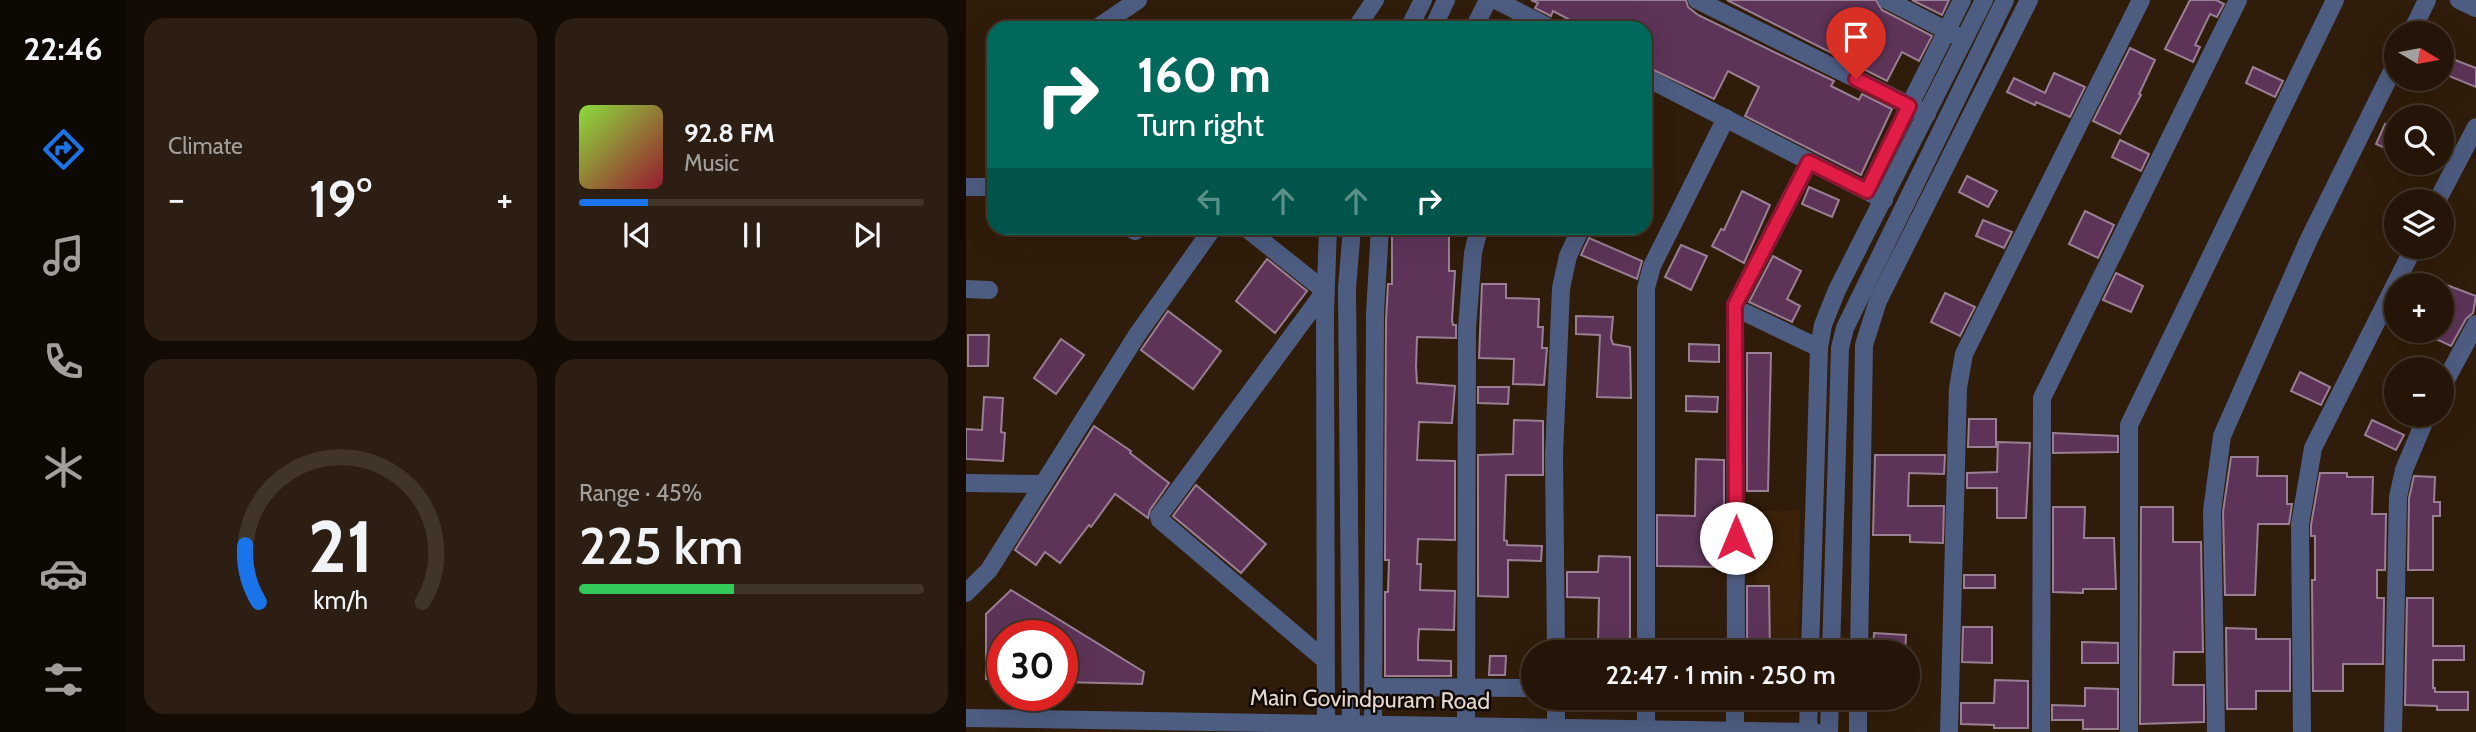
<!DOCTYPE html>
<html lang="en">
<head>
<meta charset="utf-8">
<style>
  body { margin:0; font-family:Cabin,sans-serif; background:#2c1e12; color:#f1f3f6; height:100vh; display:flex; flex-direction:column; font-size:26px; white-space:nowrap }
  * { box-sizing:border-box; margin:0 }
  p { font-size:23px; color:#a39f9c }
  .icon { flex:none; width:38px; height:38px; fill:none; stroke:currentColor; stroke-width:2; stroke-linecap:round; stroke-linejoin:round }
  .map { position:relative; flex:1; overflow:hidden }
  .panel { display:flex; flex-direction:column; gap:18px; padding:18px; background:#140c04; width:840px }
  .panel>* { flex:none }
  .top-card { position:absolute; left:21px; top:21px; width:665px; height:214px; border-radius:21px; box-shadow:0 7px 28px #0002,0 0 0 2px #413429; background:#00695c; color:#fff; overflow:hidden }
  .needle { width:46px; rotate:100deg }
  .fabs { position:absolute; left:1418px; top:21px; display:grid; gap:14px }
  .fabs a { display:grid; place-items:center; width:70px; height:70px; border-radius:50%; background:#241508; box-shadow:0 7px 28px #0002,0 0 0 2px #413429; font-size:35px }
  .speed { position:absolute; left:21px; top:620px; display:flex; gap:14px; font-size:35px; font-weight:700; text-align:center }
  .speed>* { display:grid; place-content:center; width:91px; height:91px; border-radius:50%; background:#241508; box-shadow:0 7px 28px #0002,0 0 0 2px #413429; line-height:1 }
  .speed .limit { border:10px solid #d22; background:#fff; color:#111 }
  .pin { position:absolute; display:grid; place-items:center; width:60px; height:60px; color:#fff; margin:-72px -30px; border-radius:50% 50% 50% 0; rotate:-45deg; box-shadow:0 0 7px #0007 }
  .pin .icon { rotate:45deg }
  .me { position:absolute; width:77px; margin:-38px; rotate:0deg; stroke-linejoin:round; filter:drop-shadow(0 0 5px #0008) }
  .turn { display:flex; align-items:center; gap:24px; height:147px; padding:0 35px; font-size:32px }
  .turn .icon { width:91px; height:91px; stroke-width:2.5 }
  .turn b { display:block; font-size:49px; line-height:60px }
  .lanes { display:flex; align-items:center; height:66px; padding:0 35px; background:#0003; justify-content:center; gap:35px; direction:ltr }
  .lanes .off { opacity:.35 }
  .big { font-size:52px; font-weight:600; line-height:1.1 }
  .panel .card { flex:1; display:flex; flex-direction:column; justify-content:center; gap:10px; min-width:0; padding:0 24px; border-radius:21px; background:#2c1e12 }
  .panel .dial { align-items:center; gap:0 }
  .dial svg { height:182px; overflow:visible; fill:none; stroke:#413429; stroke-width:7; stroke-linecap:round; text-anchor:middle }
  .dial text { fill:#f1f3f6; stroke:none }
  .song { display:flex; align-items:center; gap:21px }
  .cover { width:84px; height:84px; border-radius:10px; background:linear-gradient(135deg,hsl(90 70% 55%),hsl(350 70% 35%)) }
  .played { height:7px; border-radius:4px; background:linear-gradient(90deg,#1a73e8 20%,#413429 20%) }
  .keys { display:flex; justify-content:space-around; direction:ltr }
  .heat { display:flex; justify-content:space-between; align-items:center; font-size:38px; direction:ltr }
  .charge { height:10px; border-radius:5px; background:linear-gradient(90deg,#34c759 45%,#413429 0) }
  .panel .tiles { flex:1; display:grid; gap:18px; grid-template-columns:repeat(2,1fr) }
  .trip { position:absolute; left:555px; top:640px; width:399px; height:70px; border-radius:35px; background:#241508; box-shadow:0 7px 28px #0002,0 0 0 2px #413429; font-weight:600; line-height:70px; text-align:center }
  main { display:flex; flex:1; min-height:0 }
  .tab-bar { display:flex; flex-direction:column; width:126px; justify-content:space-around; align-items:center; background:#0e0803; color:#a39f9c }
  .tab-bar .icon { width:49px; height:49px }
  .tab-bar .selected { color:#1a73e8 }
  .tab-bar b { font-size:32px; color:#f1f3f6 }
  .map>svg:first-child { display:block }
  .built { fill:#3b210a }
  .building { fill:#5d3458; stroke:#997f94; stroke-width:2 }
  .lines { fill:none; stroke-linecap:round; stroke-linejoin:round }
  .minor { stroke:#4d5c81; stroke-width:18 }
  .route-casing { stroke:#92132f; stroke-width:18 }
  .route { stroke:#e11d48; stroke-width:12 }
  .labels { text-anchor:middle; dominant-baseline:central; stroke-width:5; stroke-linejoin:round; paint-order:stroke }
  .street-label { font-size:23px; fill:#e6d8cd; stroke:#110903 }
</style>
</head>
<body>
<main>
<nav class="tab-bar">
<b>22:46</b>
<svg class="icon selected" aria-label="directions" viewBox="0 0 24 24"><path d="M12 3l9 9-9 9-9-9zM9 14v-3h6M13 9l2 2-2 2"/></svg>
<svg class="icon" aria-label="music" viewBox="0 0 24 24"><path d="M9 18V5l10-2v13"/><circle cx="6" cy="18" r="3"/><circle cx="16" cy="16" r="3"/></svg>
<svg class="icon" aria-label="phone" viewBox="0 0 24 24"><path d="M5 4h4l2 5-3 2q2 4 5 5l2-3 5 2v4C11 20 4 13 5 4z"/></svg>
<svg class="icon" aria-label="climate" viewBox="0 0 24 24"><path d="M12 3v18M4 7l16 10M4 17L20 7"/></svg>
<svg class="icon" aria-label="car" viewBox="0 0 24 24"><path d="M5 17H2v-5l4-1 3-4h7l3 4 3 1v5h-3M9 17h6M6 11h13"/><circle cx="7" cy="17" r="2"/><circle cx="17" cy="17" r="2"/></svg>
<svg class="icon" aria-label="filters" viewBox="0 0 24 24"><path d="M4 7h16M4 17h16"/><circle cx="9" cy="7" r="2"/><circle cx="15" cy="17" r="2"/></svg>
</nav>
<section class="panel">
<div class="tiles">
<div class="card"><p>Climate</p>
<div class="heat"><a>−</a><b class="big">19°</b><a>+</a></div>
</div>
<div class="card">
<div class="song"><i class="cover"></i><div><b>92.8 FM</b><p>Music</p></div></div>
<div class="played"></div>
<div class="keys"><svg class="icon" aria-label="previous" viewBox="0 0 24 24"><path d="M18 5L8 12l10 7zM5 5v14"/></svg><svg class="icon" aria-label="pause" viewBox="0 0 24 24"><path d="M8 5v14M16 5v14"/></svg><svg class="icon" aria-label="next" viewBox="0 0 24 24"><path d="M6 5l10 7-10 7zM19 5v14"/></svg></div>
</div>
<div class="card dial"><svg viewBox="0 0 100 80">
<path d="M14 69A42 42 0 1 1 86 69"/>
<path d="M14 69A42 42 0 0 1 8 44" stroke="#1a73e8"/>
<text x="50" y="56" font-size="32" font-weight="700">21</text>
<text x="50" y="72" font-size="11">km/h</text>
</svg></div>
<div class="card"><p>Range · 45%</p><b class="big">225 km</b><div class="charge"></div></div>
</div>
</section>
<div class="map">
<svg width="1510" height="732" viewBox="0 0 1510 732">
  <rect width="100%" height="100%" fill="#301c0a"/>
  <g class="built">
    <path d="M834,510l-1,143h-49l3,-13 5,-129z"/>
    <path d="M791,698h41v9l-43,6z"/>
  </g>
  <g class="building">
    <path d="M565,0h155l2,7 10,8 136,66 -3,5 28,14 3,-6 30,15 -31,66 -116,-59 14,-29 -31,-16 -14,28 -69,-33v-38h-60l-32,-17 -2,5 -16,-8 3,-5z"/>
    <path d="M761,0h149l6,10 50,26 -13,25 -17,-9 -15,29z"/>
    <path d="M946,0h37l-7,15z"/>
    <path d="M1224,0h26l8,4 -7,13 -7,-3 -15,31 5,2 -7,15 -28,-13z"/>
    <path d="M1164,48l25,12 -16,34 2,1 -21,39 -27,-13z"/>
    <path d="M1489,60l21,8v19l-27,-11z"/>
    <path d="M1287,67l30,14 -8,16 -29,-14z"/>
    <path d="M1088,73l31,14 -15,30 -34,-15 -1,3 -28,-13 7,-14 31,15z"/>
    <path d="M1419,124l11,6v23l-20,-9z"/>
    <path d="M1154,140l29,14 -8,17 -29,-14z"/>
    <path d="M1001,176l30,15 -9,16 -29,-15z"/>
    <path d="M843,187l30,13 -7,17 -30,-13z"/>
    <path d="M776,191l28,14 -26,58 -32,-17 9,-17 3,1z"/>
    <path d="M1119,211l29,14 -16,33 -29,-14z"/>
    <path d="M1017,220l29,12 -8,16 -28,-12z"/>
    <path d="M426,232l57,1v38h6l-3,49 1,5h3v13l-39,-1 -1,30 1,16 38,3 -3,37 -33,-1 -2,38 38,1v79l-37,-1 -1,25h4l-1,26 35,1 -1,39 -35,-1 -1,15v16l33,1v15h-66v-84h3l1,-32h-4l1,-240 2,-36h4z"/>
    <path d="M623,238l53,23 -5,18 -56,-24z"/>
    <path d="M715,245l26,11 -16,34 -26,-13z"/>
    <path d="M807,256l28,15 -14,28 13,7 -8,16 -43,-20z"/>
    <path d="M301,259l40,32 -32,42 -39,-32z"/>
    <path d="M1150,273l27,13 -12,26 -28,-12z"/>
    <path d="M516,284h24v14l33,1 -1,28h5l-1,21h5l-3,37 -31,-1 1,-25 -35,-1z"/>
    <path d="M1478,284l32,12 -3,17 -7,6 -15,27 -32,-15h22v-40z"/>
    <path d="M979,293l30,14 -15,29 -29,-14z"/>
    <path d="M202,311l53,40 -28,38 -52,-39z"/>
    <path d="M610,316l37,1 -2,21 2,6 17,3 1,51 -34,-1 3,-62 -24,-1z"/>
    <path d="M2,335h21l-1,31h-20z"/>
    <path d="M95,339l23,16 -28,39 -22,-16z"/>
    <path d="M723,344l30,1v17l-30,-1z"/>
    <path d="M781,353h24l-3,138h-21z"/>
    <path d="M1334,372l30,15 -9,18 -30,-14z"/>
    <path d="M512,387h31l-1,17 -30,-1z"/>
    <path d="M720,396l32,1 -1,15 -31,-1z"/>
    <path d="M18,397l19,1 -2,34 4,1 -2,28 -37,-2v-30l16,1z"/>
    <path d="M1003,419h27v28h-28z"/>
    <path d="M548,420l29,1v54h-37l-2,65 3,1v4l35,1 -1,15 -33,-1v37l-30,-1v-141l35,-1z"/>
    <path d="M1406,420l32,15 -8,15 -31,-15z"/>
    <path d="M128,426l37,25 -1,2 39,30 -19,27 -2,8 -33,-24 -24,33 -2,-2 -29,38 -15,-11 -9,13 -21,-15z"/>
    <path d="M1087,433l65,3v16l-65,1z"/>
    <path d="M1032,442l32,1 -4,75h-29v-30h-30v-15l30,-1z"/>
    <path d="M909,455h70l-1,19 -35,-1 -1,33h36l-1,37 -33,-1v-7h-37z"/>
    <path d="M1265,457h27l-1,19h30v28h5l-3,20h-31l-3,71h-30l-2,-83z"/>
    <path d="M730,459l28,1v107l-67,-1v-51l38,1z"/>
    <path d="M1354,473h27v4h26l-1,37h14l-1,56h-8v28h7l-1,66h-40v27h-30l-1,-111h3v-44h-4v-11z"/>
    <path d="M1448,476l21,1 -1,25h6v14h-7v54h-25l1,-72z"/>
    <path d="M230,485l70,59 -25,29 -68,-57z"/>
    <path d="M1087,507h32l-1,31h30l2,51h-33v4l-30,-1z"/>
    <path d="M1175,507h32v35h28l2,110h-29l-1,33h31v37l-64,2z"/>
    <path d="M633,556l31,1v88l-32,-1 1,-46 -32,-1v-25h31z"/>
    <rect x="998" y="575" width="31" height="13"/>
    <path d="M781,586h22l1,65h-23z"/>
    <path d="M45,590l133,82 -2,12 -80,-2v-47h-59v45l-17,-1v-65z"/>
    <path d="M1441,598h26v48h31v14h-31v28h2v4h33v18h-31v-4l-32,-1z"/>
    <path d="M997,627h29v36l-30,-1z"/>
    <path d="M1260,628l30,1v10h34v52h-34v18h-29z"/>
    <path d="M908,633l32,2 -1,18 -32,-2z"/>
    <path d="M1116,642l36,1v20h-36z"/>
    <path d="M524,656h16l-1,19h-16z"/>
    <path d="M1029,680l33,1v47h-34v-3l-33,-1v-21h33z"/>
    <path d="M1119,688l33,1v40h-35v-9h-31v-15l33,1z"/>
  </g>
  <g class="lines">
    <g class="minor">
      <path d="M530,0l54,28"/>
      <path d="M731,0l230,114"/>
      <path d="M921,0l68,35"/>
      <path d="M1493,0l17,8"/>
      <path d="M131,28l41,-28"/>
      <path d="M390,28l19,-28"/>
      <path d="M443,28l14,-28"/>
      <path d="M467,28l13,-28"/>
      <path d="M508,28l14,-28"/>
      <path d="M1445,33l16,-33"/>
      <path d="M679,77l239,123"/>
      <path d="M0,187h28"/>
      <path d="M901,191l95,-191"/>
      <path d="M1471,201l39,-74"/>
      <path d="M165,228l4,3"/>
      <path d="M280,228l79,63 -166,225 1,4 165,140"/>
      <path d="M0,289l23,1"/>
      <path d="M780,313l73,35"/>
      <path d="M1475,389l35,-65"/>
      <path d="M0,483l77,1"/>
      <path d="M0,593l23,-23 148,-235 76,-107"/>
      <path d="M590,653l-2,-198 7,-167 7,-32 13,-28"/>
      <path d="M680,653v-365l6,-22 74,-148"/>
      <path d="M770,653l-1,-348 74,-143"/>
      <path d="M844,653l9,-305 4,-23 14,-35 147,-290"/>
      <path d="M865,653l9,-305 5,-20 160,-328"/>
      <path d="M893,653l5,-308 14,-44 151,-301"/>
      <path d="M408,687l159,1"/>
      <path d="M680,698v30"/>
      <path d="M0,718l849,14"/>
      <path d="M407,723l2,-410 5,-85"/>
      <path d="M500,725l1,-397 6,-75 6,-25"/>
      <path d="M590,727v-29"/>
      <path d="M769,730v-32"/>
      <path d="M360,732l-1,-419 3,-85"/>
      <path d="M385,732l-4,-444 5,-60"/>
      <path d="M842,732l1,-34"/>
      <path d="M863,732l1,-34"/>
      <path d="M892,732v-34"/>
      <path d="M983,732l9,-344 6,-34 177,-354"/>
      <path d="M1075,732l1,-334 196,-398"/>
      <path d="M1163,732v-307l206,-425"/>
      <path d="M1250,732l-4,-221 10,-75 87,-197 87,-176"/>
      <path d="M1336,732l-2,-208 13,-76 101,-201"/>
      <path d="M1427,732l5,-235 6,-27 23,-55"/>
    </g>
  </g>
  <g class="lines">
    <defs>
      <path id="route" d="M770,538l-1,-233 74,-143 58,29 42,-85 -53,-27"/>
    </defs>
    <use href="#route" class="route-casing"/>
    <use href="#route" class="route"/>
  </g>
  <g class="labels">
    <g class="street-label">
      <text transform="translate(404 699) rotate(1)">Main Govindpuram Road</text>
    </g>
  </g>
</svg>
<div class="fabs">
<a><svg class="needle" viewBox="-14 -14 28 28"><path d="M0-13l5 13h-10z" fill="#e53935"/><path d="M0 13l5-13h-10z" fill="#a39f9c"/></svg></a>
<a><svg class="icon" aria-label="search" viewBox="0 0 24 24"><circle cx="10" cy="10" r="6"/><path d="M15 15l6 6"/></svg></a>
<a><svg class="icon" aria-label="layers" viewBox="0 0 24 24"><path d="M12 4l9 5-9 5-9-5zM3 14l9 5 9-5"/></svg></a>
<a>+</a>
<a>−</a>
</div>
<div class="speed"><div class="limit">30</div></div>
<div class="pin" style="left:890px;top:79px;background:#d93025"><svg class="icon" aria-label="arrive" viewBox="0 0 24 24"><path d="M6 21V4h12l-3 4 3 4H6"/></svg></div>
<svg class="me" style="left:770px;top:538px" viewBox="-20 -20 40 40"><circle r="19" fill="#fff"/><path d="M0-13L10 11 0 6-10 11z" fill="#e11d48"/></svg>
<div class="trip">22:47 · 1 min · 250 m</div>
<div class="top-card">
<div class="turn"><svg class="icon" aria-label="right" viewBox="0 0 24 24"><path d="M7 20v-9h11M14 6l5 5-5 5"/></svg><div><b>160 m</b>Turn right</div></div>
<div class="lanes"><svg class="icon off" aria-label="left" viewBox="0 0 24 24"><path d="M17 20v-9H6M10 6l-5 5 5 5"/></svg><svg class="icon off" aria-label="ahead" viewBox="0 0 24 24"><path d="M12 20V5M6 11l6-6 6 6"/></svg><svg class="icon off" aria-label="ahead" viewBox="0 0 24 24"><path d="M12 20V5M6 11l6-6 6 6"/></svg><svg class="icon" aria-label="right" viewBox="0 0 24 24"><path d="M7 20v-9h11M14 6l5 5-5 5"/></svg></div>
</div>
</div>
</main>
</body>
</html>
